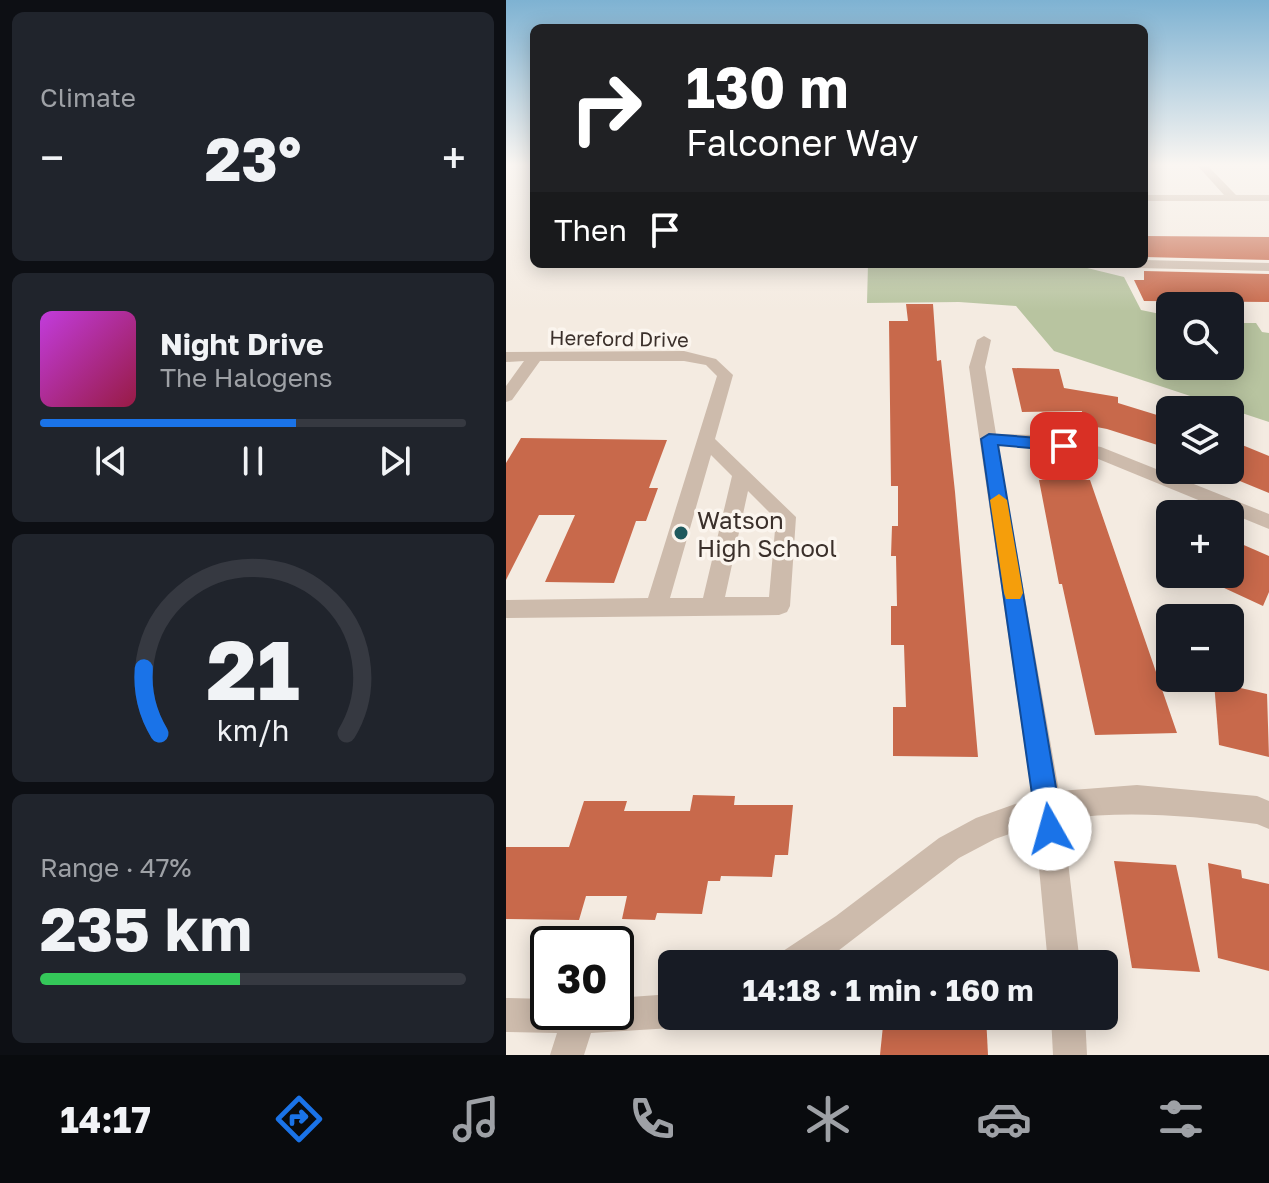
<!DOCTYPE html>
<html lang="en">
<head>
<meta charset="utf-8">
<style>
  body { margin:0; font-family:"Golos Text",sans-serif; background:#20242c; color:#f1f3f6; height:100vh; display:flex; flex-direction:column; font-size:30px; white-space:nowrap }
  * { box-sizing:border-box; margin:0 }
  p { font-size:26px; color:#9ea1a6 }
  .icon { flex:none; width:44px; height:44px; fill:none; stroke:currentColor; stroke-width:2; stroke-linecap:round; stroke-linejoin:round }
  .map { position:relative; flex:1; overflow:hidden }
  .drawer { display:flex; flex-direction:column; gap:12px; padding:12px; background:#0d0f14; width:506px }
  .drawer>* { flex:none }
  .guide { position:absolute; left:24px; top:24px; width:618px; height:244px; border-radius:12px; box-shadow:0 4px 20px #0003; background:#202124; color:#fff; overflow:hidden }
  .controls { position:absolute; left:650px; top:292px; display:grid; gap:16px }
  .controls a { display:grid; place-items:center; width:88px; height:88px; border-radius:12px; background:#171b24; box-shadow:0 4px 20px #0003; font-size:40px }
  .speed { position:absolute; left:24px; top:926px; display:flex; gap:16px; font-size:40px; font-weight:700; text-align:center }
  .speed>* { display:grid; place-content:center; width:104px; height:104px; border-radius:50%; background:#171b24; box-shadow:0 4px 20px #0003; line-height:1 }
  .speed .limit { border:4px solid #111; border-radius:12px; background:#fff; color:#111 }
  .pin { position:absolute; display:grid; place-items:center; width:68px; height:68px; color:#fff; margin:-34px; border-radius:16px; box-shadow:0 4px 12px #0006 }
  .me { position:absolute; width:88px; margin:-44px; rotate:353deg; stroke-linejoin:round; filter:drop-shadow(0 0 6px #0008) }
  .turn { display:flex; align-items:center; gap:28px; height:168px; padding:0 24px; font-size:36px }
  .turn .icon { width:104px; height:104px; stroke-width:2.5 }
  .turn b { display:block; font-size:56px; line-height:68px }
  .then { display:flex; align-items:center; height:76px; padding:0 24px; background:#0003; gap:16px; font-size:30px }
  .big { font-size:60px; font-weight:700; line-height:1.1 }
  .drawer .card { flex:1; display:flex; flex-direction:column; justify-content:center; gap:12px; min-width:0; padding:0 28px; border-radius:12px; background:#20242c }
  .drawer .dial { align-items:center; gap:0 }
  .dial svg { height:208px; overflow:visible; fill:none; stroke:#363941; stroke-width:7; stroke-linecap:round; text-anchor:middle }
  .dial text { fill:#f1f3f6; stroke:none }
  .song { display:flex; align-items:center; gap:24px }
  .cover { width:96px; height:96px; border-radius:12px; background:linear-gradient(135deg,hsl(290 70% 55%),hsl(340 70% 35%)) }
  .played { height:8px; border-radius:4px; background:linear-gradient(90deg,#1a73e8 60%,#363941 60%) }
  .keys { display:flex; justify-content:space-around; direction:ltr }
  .heat { display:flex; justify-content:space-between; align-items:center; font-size:44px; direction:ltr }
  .charge { height:12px; border-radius:6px; background:linear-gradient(90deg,#34c759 47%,#363941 0) }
  .trip { position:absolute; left:152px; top:950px; width:460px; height:80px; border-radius:12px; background:#171b24; box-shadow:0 4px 20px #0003; font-weight:700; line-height:80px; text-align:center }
  .dock { display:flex; height:128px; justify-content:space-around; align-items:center; background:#090b0e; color:#9ea1a6 }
  .dock .icon { width:56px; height:56px }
  .dock .active { color:#1a73e8 }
  .dock b { font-size:36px; color:#f1f3f6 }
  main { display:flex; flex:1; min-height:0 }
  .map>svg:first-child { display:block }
  .green { fill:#b8c4a0 }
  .building { fill:#c8694b }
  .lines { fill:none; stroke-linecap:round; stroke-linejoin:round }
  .minor { fill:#cdbbac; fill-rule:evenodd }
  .route { fill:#1a73e8; stroke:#114b97; stroke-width:2 }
  .slow { fill:#f59e0b }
  .poi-dot { fill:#1f5a5e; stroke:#fbf5ee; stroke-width:3 }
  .labels { text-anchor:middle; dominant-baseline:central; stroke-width:7; stroke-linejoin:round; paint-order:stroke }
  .far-street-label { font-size:20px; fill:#3b302b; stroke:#fbf5ee }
  .poi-label { font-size:24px; fill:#3b302b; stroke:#fbf5ee; text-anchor:start }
</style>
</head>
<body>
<main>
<section class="drawer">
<div class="card"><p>Climate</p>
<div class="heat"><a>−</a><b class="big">23°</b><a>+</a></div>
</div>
<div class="card">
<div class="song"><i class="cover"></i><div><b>Night Drive</b><p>The Halogens</p></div></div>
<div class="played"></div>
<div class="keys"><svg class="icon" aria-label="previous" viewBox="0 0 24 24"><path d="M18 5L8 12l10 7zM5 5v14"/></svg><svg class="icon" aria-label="pause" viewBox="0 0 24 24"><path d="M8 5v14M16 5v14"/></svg><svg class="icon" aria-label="next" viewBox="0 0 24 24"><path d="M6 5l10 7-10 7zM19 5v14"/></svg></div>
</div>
<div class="card dial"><svg viewBox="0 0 100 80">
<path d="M14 69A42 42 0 1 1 86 69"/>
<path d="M14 69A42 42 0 0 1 8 44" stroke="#1a73e8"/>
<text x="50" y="56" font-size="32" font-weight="700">21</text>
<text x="50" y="72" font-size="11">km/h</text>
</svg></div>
<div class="card"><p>Range · 47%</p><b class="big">235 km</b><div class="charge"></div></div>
</section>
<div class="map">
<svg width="763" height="1055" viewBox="0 0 763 1055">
  <rect width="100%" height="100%" fill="#f4ebe1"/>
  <path class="green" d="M362,264l211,2 45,11 17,33 29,6v50h60v-43h26l6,9 7,1v89l-215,-71 -38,-45 -57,-4 -92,1z"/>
  <g class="building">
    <path d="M638,236l125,1v23l-125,-3z"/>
    <path d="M638,271l125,3v28l-125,-1 -10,-21h10z"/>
    <path d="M400,304h27l4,57 4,-1 14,132 23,265 -85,-1v-49h13l-2,-62h-13v-39h6l-1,-50h-5l1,-30h6v-40h-7l-2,-165h19z"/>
    <path d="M506,368l47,1 5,19 54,9v6l52,16v30l-63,-20 -26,-5 1,-13 -60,1z"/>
    <path d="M15,438l146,2 -18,48h9l-12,33h-10l-22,62 -69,-1 30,-67h-36l-33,65v-117z"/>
    <path d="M724,440l39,16v37l-39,-16z"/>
    <path d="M533,480h51l87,253 -82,2 -33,-151h-3z"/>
    <path d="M724,539l39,17v36l-6,14 -69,-32h36z"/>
    <path d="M708,682l53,12 2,63 -50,-12z"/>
    <path d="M187,795l42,1 -1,9h59l-5,50h-13l-3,22 -51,-1 -1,5h-12l-6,33 -45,-1 -2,7 -33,-1 5,-23h-41l-7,24 -73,-1v-72h63l15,-46h43l-3,10h66z"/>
    <path d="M608,861l62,4 24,107 -68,-4z"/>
    <path d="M702,863l33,7 1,8 27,6v87l-51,-13z"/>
    <path d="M378,1016h102l2,39h-108z"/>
  </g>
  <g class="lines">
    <g class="minor">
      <path d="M690,164h10l30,31h33v6h-125v-6h80z"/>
      <path d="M638,260l125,3v8l-132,-3 -6,-4h13z"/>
      <path d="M478,336l7,4 -6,27 11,67 37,1 68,12 168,67v15l-178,-73 -58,-9 -35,-2 61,346 78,-6 120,11 12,5v28l-12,-5c-66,-8 -129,-14 -194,-5l17,145h-32l-13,-139 -40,14 -36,19 -138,106h-46l5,-11 56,-37 103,-78 37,-20 56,-20 -63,-431 8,-27z"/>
      <path d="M178,351l32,8 17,16 -18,64 81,78 -6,89 -3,6 -8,3 -273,3v-18l142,-2 69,-222 -11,-11 -22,-4h-144l-28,39 -6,2v-16l18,-25 -18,1v-10zM205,455l21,21 -29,122h-33zM242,491l28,28 -7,78h-44z"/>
      <path d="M166,994v22h15l-3,7 -12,5 -81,5 -7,22h-34l7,-22 -51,-1v-34l42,1v13h68v-14z"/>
      <path d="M545,1016h34l2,39h-34z"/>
    </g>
  </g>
  <linearGradient id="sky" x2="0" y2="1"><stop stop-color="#7eb2d2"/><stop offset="0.53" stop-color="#faf6f2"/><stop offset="1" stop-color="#faf6f2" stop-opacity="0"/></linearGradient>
  <rect width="763" height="311" fill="url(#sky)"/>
  <path class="route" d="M483,434l75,6 8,6 -8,5 -66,-6 65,384 -4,10 -9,3 -9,-3 -4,-10 -56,-390z"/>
  <path class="slow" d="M493,494l8,6 16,93 -3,6h-14l-2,-6 -14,-93z"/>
  <circle class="poi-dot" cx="175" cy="533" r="8"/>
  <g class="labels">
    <g class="far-street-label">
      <text transform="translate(113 338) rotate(1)">Hereford Drive</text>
    </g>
    <g class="poi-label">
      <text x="191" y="519">Watson<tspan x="191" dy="28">High School</tspan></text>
    </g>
  </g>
</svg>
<div class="controls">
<a><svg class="icon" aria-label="search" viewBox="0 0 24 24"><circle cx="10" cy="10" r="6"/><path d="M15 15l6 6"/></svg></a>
<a><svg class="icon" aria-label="layers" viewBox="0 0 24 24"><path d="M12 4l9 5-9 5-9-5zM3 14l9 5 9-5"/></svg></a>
<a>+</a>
<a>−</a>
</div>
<div class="speed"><div class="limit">30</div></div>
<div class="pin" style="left:558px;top:446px;background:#d93025"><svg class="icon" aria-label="arrive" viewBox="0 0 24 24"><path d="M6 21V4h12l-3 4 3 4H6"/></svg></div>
<svg class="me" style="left:544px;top:829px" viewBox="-20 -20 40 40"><circle r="19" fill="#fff"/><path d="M0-13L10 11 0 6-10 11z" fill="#1a73e8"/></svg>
<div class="trip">14:18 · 1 min · 160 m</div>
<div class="guide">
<div class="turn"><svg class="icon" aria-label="right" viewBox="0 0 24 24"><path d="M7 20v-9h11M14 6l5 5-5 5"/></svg><div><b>130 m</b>Falconer Way</div></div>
<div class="then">Then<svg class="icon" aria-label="arrive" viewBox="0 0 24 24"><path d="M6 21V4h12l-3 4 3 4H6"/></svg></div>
</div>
</div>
</main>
<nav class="dock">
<b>14:17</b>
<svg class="icon active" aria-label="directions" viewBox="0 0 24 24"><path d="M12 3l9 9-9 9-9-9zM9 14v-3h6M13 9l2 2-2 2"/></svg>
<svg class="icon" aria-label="music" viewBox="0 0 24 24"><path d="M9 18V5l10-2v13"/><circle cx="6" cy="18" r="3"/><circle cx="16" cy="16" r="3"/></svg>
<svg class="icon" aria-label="phone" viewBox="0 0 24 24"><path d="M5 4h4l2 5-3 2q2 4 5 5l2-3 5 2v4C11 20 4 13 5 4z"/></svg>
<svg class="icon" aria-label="climate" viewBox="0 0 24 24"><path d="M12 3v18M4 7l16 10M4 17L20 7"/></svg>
<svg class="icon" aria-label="car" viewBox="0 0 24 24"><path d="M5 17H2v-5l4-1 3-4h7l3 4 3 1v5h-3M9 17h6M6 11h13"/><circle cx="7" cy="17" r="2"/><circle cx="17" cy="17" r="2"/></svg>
<svg class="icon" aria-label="filters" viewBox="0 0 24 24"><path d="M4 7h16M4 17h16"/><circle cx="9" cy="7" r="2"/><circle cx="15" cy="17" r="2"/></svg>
</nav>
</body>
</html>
